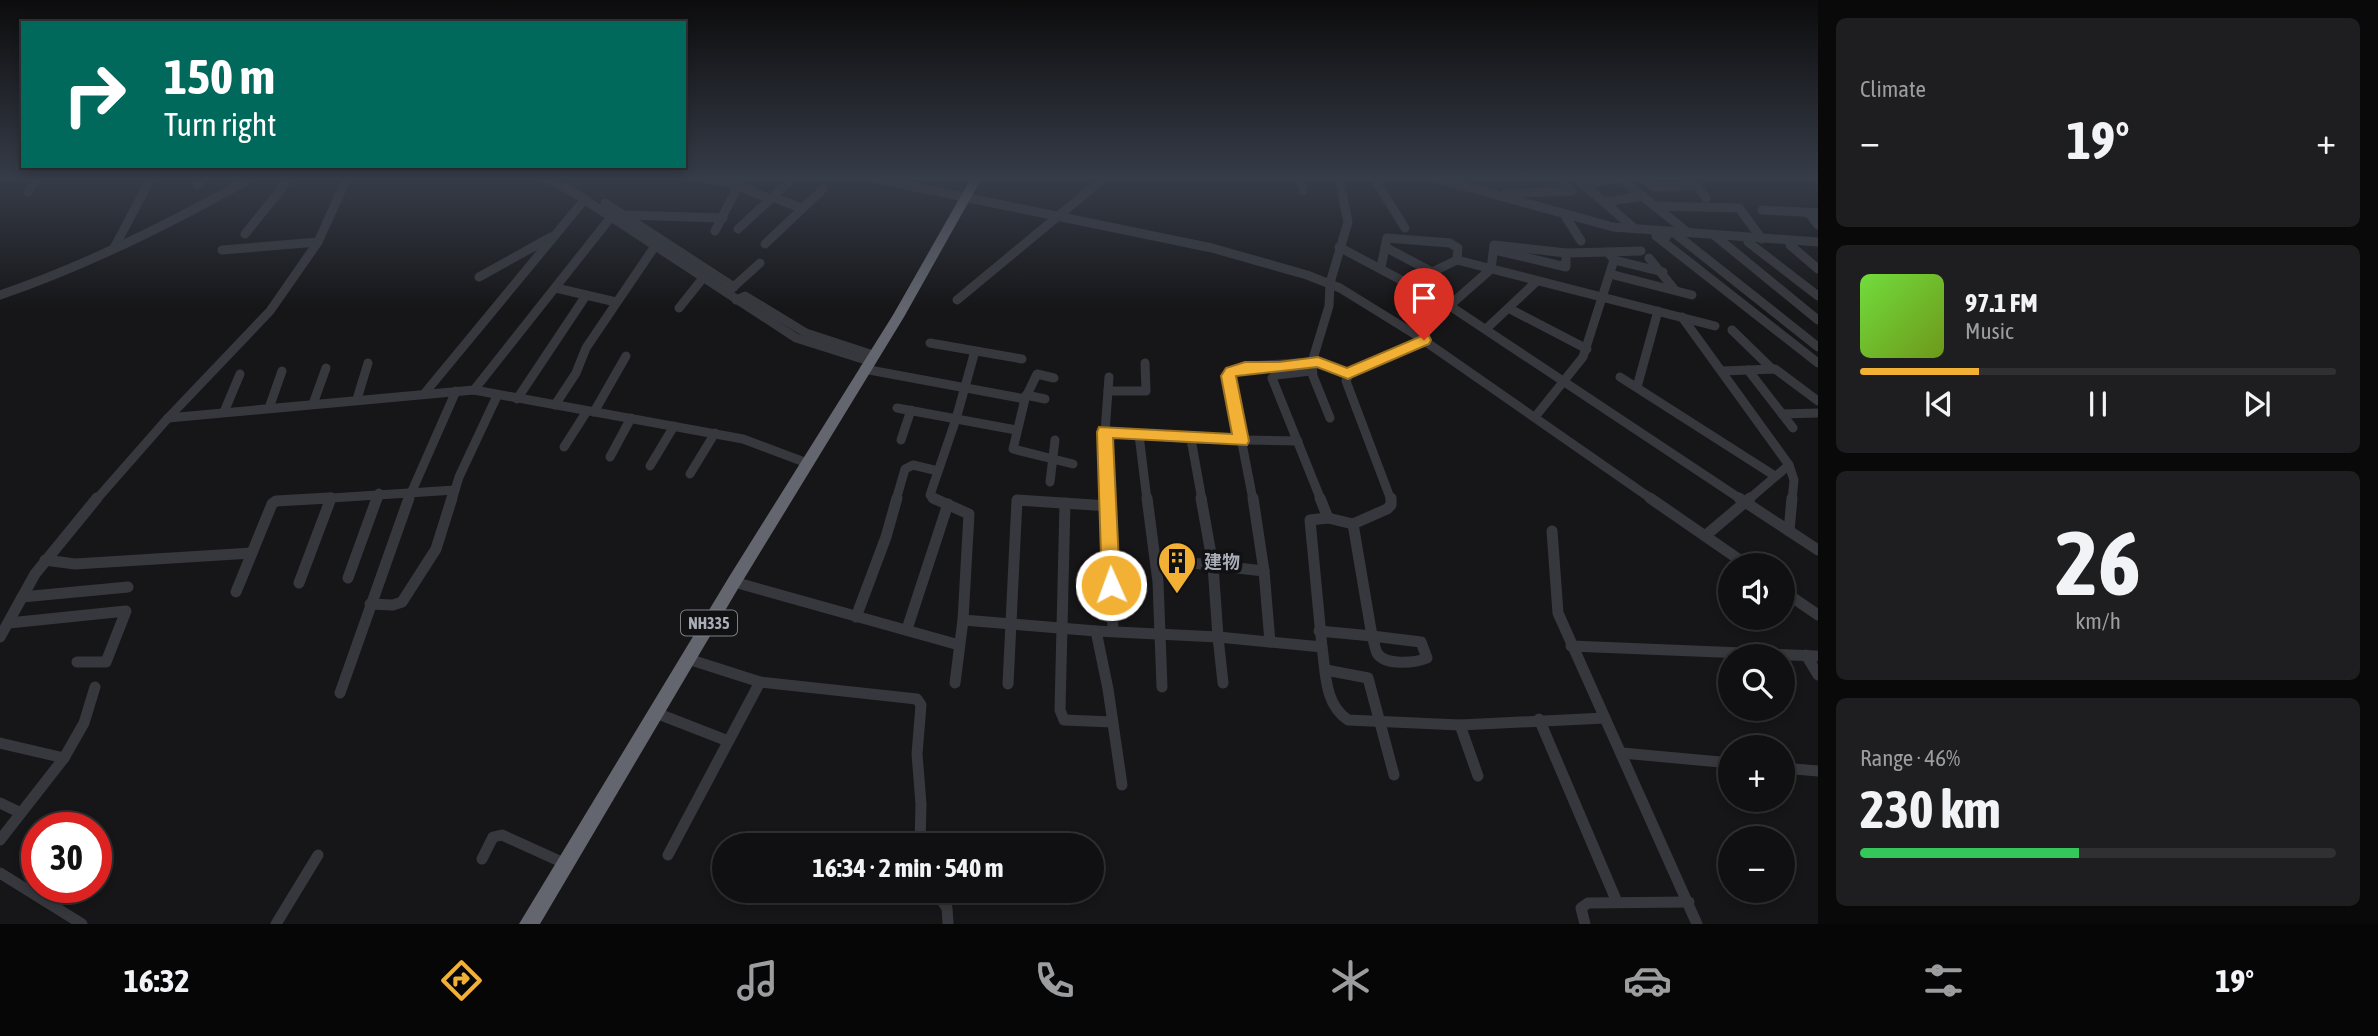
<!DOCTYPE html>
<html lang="en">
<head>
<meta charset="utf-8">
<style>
  body { margin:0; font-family:"Asap Condensed","Noto Sans SC",sans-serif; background:#1e1e20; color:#f1f3f6; height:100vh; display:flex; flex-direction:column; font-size:26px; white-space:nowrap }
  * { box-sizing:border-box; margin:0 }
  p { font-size:23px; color:#9c9d9f }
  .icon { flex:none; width:38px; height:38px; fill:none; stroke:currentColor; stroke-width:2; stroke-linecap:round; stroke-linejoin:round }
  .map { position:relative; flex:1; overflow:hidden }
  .panel { display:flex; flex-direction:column; gap:18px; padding:18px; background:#09090a; width:560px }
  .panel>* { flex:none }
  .banner { position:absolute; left:21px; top:21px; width:665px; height:147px; border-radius:0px; box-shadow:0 4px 10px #0003,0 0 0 2px #303032; background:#00695c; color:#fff; overflow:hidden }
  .buttons { position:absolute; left:1718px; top:553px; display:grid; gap:14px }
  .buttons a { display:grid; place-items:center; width:77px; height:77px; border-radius:50%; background:#101012; box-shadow:0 4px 10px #0003,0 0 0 2px #303032; font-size:35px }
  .speed { position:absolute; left:21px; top:812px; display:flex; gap:14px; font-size:35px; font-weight:700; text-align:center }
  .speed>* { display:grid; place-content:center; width:91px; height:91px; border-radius:50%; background:#101012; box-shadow:0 4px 10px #0003,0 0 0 2px #303032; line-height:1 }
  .speed .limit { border:10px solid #d22; background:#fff; color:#111 }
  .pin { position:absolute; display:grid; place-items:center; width:60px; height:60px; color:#fff; margin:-72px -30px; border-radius:50% 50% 50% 0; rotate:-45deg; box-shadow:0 0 7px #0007 }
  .pin .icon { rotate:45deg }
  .me { position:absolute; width:77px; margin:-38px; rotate:358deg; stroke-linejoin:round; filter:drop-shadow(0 0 5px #0008) }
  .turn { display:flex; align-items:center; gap:24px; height:147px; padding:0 28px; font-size:32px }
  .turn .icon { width:91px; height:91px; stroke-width:2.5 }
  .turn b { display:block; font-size:49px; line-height:60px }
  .big { font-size:52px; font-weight:700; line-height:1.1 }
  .panel .tile { flex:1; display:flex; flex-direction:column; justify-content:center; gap:10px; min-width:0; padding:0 24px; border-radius:10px; background:#1e1e20 }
  .panel .dial { align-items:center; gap:0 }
  .dial b { font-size:91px; line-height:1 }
  .song { display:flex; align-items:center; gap:21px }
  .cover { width:84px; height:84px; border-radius:10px; background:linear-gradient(135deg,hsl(100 70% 55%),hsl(80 70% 35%)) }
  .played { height:7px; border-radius:4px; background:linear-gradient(90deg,#f2b134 25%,#303032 25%) }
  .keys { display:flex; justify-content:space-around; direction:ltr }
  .heat { display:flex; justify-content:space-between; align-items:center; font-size:38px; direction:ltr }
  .charge { height:10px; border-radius:5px; background:linear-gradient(90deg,#34c759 46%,#303032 0) }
  .trip { position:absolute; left:712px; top:833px; width:392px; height:70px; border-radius:35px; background:#101012; box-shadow:0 4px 10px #0003,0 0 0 2px #303032; font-weight:700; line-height:70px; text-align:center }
  .tabs { display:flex; height:112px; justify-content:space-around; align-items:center; background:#060607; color:#9c9d9f }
  .tabs .icon { width:49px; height:49px }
  .tabs .active { color:#f2b134 }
  .tabs b { font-size:32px; color:#f1f3f6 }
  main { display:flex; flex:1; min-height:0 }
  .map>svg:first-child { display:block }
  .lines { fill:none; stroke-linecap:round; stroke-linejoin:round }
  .minor-far1 { stroke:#37383d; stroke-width:9 }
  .minor { stroke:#37383d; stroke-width:11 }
  .highway { fill:#63666e; fill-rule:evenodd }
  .route { fill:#f2b134; stroke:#9d7322; stroke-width:2 }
  .labels { text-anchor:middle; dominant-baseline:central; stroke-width:7; stroke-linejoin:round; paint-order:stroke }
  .shield { fill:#111113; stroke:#7b7e86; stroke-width:2 }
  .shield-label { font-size:16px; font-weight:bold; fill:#a8adb8 }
  .poi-label { font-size:18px; font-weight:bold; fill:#a8adb8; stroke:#111113; text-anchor:start }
</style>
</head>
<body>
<main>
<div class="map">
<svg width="1818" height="924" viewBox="0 0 1818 924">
  <rect width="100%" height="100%" fill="#161618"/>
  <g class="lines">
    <g class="minor-far1">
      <path d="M544,178l26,12 226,148 73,23"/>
      <path d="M699,178l40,6 -24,47"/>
      <path d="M872,178l340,70 95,27 33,13 76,47 237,165"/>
      <path d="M1301,178l2,13"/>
      <path d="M1374,178l31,50"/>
      <path d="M1435,178l178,49 205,15"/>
      <path d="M1576,178l58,50"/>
      <path d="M1620,178l67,54"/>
      <path d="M1641,178l12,9 44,-1"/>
      <path d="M1690,178l16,20"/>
      <path d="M1584,184l36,-6"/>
      <path d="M197,185l6,-7"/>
      <path d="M739,186l31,13"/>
      <path d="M28,192l8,-14"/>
      <path d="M1504,194l68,-3 -14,-13"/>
      <path d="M773,197l28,11"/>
      <path d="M1604,202l39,-6"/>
      <path d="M605,203l129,84"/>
      <path d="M1654,206l85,2 23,31"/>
      <path d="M1762,210l56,3"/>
      <path d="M1808,212l10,13"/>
      <path d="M1564,214l17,27"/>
      <path d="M624,215l99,3"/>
      <path d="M738,229l55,-51"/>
      <path d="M1673,232l145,115"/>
      <path d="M245,234l45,-56"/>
      <path d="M1714,235l104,85"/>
      <path d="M1667,236h-11l162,127"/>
      <path d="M1748,242l70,54"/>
      <path d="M765,244l58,-55"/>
      <path d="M1790,245l28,24"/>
      <path d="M1339,247l111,59 292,194"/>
      <path d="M1385,247l47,25 25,-12"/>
      <path d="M114,248l37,-70"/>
      <path d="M222,250l96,-8"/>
      <path d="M1499,251l67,16v-14"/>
      <path d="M1649,258l26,32"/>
      <path d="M1614,260l49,12"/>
      <path d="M1381,267l6,-29 63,5 8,5 -1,12 258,66"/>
      <path d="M1610,274l82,21"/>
      <path d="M479,277l72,-40"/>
      <path d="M556,288l60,14"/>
      <path d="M729,291l31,-28"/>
      <path d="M0,295c88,-30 170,-71 251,-117"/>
      <path d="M736,300l9,-4 61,37 67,22"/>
      <path d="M957,300l147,-122"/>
      <path d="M679,308l24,-30"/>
      <path d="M1510,309l77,40"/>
      <path d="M1682,317l107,148 -41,35"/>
      <path d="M1486,329l51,-48"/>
      <path d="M1732,330l39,38"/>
      <path d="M1416,335l75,-66 3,-24 72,8 42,-1"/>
      <path d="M930,343l92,16"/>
      <path d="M864,369l161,30"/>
      <path d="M1748,370l45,58"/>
      <path d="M1311,371l-35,4 -4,3 49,122"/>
      <path d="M1722,371l53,-2 43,32"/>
      <path d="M1620,377l155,99"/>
      <path d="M1054,378l-17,-4 -12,25 -12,50 60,15"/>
      <path d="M1637,387l21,-76"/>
      <path d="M474,390l137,-173"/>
      <path d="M1108,391h38l-1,-28"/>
      <path d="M424,394l161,-195"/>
      <path d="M1026,395l19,4"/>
      <path d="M357,399l11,-36"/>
      <path d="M517,399l68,-102"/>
      <path d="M313,404l13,-36"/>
      <path d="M555,405l21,-32 10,-25 69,-102"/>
      <path d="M269,408l13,-37"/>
      <path d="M897,408l119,22"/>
      <path d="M224,412l16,-38"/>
      <path d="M594,412l32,-56"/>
      <path d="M1782,414l36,-1"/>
      <path d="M1535,417l48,-60 31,-97 -6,-8 33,-1"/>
      <path d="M168,418l306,-28 269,49 64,24"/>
      <path d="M1330,418l-17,-42 -1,-14 12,1 24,11"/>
      <path d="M1105,432l86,7 107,2"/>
      <path d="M1139,435l8,65"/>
      <path d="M1191,439l11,61"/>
      <path d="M901,440l10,-30"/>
      <path d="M564,447l23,-36"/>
      <path d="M610,457l21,-39"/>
      <path d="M1789,465l5,15 -2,20"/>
      <path d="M650,466l24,-40"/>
      <path d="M690,474l25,-41"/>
      <path d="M1050,482l5,-42"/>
      <path d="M96,500l72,-82 102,-107 48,-69 29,-64"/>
      <path d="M300,500l155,-10"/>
      <path d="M330,500l1,-3"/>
      <path d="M377,500l2,-7"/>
      <path d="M408,500l48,-109"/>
      <path d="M452,500l7,-23 38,-81"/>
      <path d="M896,500l9,-31 8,-4 25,6"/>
      <path d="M935,500l-5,-5 26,-76 19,-68"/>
      <path d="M1108,500l-3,-68 4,-55"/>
      <path d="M1253,500l-24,-124 2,-4 19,-6 62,-4 17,-56 1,-23 18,-61 -9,-44"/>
      <path d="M1391,500l-45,-119 5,-10 73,-31"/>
    </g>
    <g class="minor">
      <path d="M933,498l36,16 -6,106 -8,63"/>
      <path d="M1108,498l5,133"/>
      <path d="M1147,498l11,84 4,105"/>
      <path d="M1320,498l8,20"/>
      <path d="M1650,498l97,67"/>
      <path d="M1739,498l79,52"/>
      <path d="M1065,503l-5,207 4,10 48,2"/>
      <path d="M1552,531l6,82 139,311"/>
      <path d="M1789,531l3,-33"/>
      <path d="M1705,536l45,-38"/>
      <path d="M1156,559l108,12 -11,-73"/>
      <path d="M45,560l30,4 177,-11"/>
      <path d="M1264,571l6,71"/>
      <path d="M348,578l29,-80"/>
      <path d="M734,582l225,63"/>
      <path d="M299,583l32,-85"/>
      <path d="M1783,591l35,24"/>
      <path d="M236,592l36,-88 4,-3 53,-3"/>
      <path d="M22,597l106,-10"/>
      <path d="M370,604l23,1 9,-3 34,-53 16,-51"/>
      <path d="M856,617l30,-80 11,-39"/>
      <path d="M963,620l133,11 122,6 -5,-72 -12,-67"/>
      <path d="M9,623l117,-12 -20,51h-29"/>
      <path d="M907,629l41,-125"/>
      <path d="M1096,631l12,58 14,96"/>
      <path d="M1319,631l53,5"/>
      <path d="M1372,636l49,6 6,16c-12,5 -42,8 -50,-5 -2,-4 -3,-12 -5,-17z"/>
      <path d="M1372,636l-19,-112 34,-15 4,-4v-7"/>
      <path d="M0,637l35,-63 62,-76"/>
      <path d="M1571,646l247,10"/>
      <path d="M1322,647l-12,-127 18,-2 25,6"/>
      <path d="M1806,655l12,20"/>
      <path d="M688,659l72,23 157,17 4,6 -4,49 4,50 -1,41"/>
      <path d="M1326,670l42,8 26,97"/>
      <path d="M1223,683l-5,-46 104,10c4,26 2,57 26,73l112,5 145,-7"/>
      <path d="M1008,684l9,-184 92,6"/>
      <path d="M340,693l69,-195"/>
      <path d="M656,713l72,28"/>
      <path d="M1539,719l78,183"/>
      <path d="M1460,725l18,51"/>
      <path d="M0,743l64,15"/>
      <path d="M1622,753l109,10"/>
      <path d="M1783,768l35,3"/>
      <path d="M0,803l21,10"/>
      <path d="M0,840l64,-82 20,-35 11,-36"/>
      <path d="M668,855l92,-173"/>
      <path d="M482,859l11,-22 9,-2 64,29"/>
      <path d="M0,873l82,51"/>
      <path d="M935,891l12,17 1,16"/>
      <path d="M276,924l42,-69"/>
      <path d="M1585,924l-4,-16 7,-5 101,-1"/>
    </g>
    <path class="highway" d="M971,178h11l-78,139 -165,270 -199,337h-21l210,-347 164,-262z"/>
  </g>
  <linearGradient id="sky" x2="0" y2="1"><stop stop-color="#0c0c0d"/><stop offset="0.58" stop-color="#363c48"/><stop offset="1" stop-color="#363c48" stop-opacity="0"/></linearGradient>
  <rect width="1818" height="308" fill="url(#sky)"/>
  <path class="route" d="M1424,335l5,1 2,4 -2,4 -81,35 -31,-12 -81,9 13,65 -2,4 -134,-7 7,147 -3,6 -6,2 -6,-2 -3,-6 -5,-153 2,-5 133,7 -11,-58 5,-8 19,-6h34l39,-5 29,11z"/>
  <defs>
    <symbol id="building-pin" viewBox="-11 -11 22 30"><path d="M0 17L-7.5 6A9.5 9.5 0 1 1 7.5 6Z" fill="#f2b134" stroke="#111113"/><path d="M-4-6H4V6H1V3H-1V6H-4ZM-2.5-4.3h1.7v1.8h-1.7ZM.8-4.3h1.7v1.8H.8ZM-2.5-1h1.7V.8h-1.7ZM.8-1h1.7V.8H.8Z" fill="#111"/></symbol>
  </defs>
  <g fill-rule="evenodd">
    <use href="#building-pin" x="1155" y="539" width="44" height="60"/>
  </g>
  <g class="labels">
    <rect class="shield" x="681" y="610.5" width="56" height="25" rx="5"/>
    <g class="shield-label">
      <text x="709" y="623">NH335</text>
    </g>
    <g class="poi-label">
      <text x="1204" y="561">建物</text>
    </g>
  </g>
</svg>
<div class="buttons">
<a><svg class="icon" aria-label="sound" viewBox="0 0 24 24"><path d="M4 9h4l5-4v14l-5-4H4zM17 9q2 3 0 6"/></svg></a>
<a><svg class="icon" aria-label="search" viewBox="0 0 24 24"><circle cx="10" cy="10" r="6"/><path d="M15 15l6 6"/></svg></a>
<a>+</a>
<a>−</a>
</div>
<div class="speed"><div class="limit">30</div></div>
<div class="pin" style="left:1424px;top:340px;background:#d93025"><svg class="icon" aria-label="arrive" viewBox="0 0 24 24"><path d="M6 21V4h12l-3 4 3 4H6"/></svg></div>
<svg class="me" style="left:1111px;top:585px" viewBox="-20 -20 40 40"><circle r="17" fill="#f2b134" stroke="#fff" stroke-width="3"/><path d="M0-11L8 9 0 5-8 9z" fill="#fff"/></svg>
<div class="trip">16:34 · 2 min · 540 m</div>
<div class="banner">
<div class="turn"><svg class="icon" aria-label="right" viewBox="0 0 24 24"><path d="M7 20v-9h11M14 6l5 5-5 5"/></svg><div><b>150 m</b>Turn right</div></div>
</div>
</div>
<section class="panel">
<div class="tile"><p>Climate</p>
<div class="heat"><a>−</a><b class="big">19°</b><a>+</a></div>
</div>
<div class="tile">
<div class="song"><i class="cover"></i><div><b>97.1 FM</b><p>Music</p></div></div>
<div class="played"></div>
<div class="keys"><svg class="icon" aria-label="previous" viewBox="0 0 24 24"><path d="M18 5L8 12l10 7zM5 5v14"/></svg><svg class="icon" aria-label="pause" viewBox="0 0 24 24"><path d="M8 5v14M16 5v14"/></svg><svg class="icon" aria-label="next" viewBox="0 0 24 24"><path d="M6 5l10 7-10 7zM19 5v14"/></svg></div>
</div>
<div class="tile dial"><b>26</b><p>km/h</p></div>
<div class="tile"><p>Range · 46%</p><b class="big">230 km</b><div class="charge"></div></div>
</section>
</main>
<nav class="tabs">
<b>16:32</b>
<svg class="icon active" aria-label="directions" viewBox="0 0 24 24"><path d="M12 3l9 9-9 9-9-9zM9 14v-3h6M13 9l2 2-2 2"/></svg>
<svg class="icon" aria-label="music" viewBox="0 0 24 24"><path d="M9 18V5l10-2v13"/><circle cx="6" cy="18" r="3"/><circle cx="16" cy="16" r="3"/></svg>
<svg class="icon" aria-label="phone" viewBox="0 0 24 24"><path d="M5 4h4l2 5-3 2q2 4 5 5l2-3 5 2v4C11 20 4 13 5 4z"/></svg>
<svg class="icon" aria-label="climate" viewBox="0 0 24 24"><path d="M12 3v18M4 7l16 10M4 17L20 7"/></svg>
<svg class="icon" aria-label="car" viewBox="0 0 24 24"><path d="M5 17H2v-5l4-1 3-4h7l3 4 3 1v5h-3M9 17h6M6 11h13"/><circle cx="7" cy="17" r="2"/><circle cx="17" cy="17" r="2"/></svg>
<svg class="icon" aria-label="filters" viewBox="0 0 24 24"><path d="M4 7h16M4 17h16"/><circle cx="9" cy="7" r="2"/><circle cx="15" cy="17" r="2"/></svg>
<b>19°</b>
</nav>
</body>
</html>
